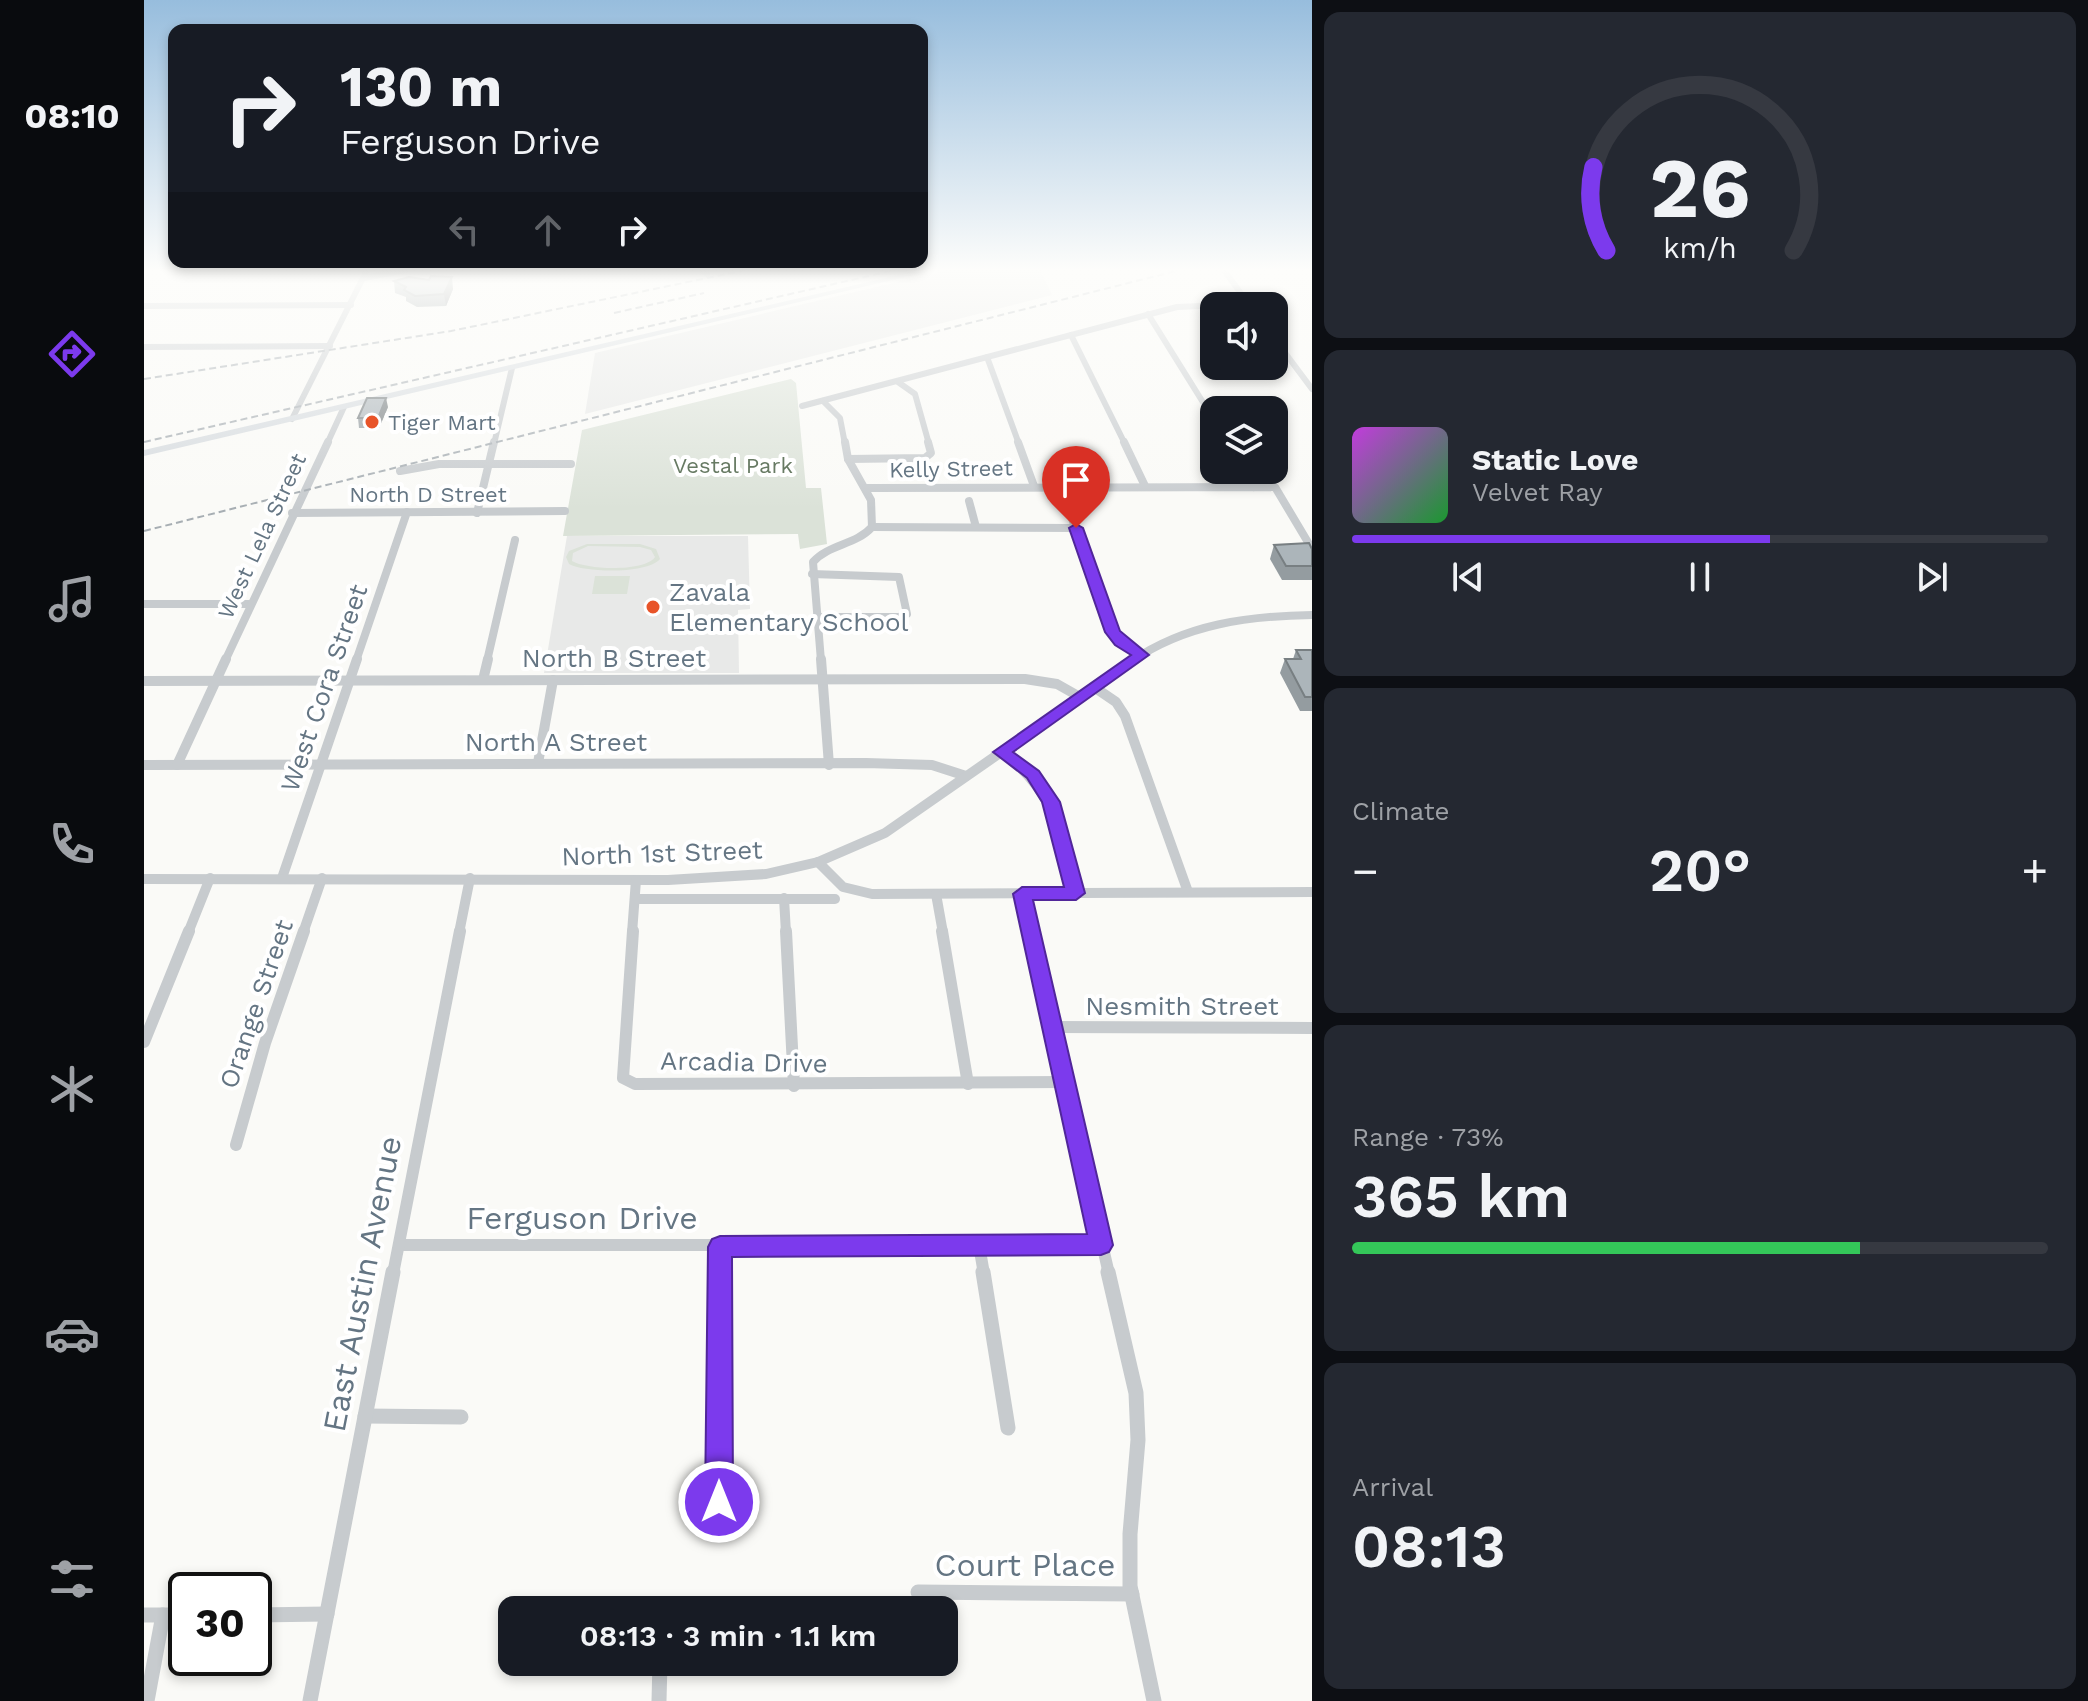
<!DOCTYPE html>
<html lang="en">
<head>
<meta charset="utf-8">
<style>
  body { margin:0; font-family:"Work Sans",sans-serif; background:#242831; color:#f1f3f6; height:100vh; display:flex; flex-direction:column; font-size:30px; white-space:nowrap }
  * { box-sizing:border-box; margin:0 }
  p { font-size:26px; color:#9ea1a6 }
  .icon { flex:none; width:44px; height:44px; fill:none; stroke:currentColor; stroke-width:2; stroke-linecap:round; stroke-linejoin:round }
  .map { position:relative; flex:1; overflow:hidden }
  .details { display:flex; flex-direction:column; gap:12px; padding:12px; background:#0d0f14; width:776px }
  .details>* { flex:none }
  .guide { position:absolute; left:24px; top:24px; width:760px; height:244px; border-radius:16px; box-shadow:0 4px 12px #0003; background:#171b24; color:#f1f3f6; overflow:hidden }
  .fabs { position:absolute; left:1056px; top:292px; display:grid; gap:16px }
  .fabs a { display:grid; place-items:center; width:88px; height:88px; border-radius:16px; background:#171b24; box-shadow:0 4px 12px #0003; font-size:40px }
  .speed { position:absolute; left:24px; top:1572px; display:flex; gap:16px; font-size:40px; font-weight:700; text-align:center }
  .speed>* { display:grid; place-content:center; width:104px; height:104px; border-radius:50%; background:#171b24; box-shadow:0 4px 12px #0003; line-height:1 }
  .speed .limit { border:4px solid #111; border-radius:12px; background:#fff; color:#111 }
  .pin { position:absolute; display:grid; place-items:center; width:68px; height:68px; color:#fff; margin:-82px -34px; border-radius:50% 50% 50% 0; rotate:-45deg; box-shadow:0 0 8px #0007 }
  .pin .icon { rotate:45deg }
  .me { position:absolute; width:88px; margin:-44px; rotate:0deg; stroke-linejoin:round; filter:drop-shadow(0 0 6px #0008) }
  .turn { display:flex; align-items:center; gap:28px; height:168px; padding:0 40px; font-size:36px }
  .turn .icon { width:104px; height:104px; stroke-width:2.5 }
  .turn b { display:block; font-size:56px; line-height:68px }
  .lanes { display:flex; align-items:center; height:76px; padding:0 40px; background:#0003; justify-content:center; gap:40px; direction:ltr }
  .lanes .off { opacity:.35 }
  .big { font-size:60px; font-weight:600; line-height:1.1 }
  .details .tile { flex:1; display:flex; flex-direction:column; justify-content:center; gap:12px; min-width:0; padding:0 28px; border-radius:16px; background:#242831 }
  .details .dial { align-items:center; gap:0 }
  .dial svg { height:208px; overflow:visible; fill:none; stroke:#363941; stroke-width:7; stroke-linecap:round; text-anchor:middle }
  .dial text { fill:#f1f3f6; stroke:none }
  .song { display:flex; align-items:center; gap:24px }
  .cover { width:96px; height:96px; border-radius:12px; background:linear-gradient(135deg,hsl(290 70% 55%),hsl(130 70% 35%)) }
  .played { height:8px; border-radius:4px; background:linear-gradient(90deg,#7c3aed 60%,#363941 60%) }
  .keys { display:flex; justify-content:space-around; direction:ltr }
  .heat { display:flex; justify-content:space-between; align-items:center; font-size:44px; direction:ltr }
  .charge { height:12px; border-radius:6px; background:linear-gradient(90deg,#34c759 73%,#363941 0) }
  .trip { position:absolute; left:354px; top:1596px; width:460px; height:80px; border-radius:16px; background:#171b24; box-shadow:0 4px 12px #0003; font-weight:600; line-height:80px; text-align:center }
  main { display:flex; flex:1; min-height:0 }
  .tabs { display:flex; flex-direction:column; width:144px; justify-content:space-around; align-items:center; background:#090b0e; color:#9ea1a6 }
  .tabs .icon { width:56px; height:56px }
  .tabs .active { color:#7c3aed }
  .tabs b { font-size:36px; color:#f1f3f6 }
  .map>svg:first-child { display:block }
  .built { fill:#e8e9e8 }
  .green { fill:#dbe2d8; fill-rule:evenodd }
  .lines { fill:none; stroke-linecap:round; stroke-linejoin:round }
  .minor-far4 { stroke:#c7cbce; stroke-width:6 }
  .minor-far3 { stroke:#c7cbce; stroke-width:8 }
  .minor-far2 { stroke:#c7cbce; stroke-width:10 }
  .minor-far1 { stroke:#c7cbce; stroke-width:12 }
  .minor { stroke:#c7cbce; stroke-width:15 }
  .major { fill:#d6dbdf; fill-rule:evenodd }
  .rail { stroke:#a7aeb3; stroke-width:2; stroke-dasharray:7 4; stroke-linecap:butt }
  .wall { fill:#949ca0 }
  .shaded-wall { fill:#787f82 }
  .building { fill:#acb5ba; stroke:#787f82; stroke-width:2 }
  .route { fill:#7c3aed; stroke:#51269a; stroke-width:2 }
  .poi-dot { fill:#e85429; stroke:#fff; stroke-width:3 }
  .labels { text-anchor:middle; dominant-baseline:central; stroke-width:8; stroke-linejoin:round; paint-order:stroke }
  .far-poi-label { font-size:22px; fill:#647583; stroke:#fff; text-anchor:start }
  .far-park-label { font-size:22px; fill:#677a63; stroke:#fff }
  .far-street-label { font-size:22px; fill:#647583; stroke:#fff }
  .poi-label { font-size:26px; fill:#647583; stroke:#fff; text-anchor:start }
  .street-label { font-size:26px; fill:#647583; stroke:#fff }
  .near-street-label { font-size:32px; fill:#647583; stroke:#fff }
</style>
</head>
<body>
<main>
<nav class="tabs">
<b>08:10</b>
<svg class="icon active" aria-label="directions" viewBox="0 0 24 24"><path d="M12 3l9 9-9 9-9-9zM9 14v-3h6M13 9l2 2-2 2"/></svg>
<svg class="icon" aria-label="music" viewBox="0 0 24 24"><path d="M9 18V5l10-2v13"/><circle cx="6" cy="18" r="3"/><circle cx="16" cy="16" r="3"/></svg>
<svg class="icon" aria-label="phone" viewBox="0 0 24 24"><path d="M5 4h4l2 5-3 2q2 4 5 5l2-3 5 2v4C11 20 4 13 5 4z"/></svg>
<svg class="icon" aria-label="climate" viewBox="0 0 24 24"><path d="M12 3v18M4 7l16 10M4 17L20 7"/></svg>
<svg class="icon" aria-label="car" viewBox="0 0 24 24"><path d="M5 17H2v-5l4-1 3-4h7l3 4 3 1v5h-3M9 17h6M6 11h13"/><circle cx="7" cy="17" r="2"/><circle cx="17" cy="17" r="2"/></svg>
<svg class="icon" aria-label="filters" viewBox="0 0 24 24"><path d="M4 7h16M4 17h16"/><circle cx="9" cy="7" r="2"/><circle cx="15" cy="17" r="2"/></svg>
</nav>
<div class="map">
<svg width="1168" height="1701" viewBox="0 0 1168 1701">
  <rect width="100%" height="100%" fill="#fafaf7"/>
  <g class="built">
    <path d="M805,270h91l12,25 -467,119 10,-61z"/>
    <path d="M423,536h181l2,73 -12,1 1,63h-195z"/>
  </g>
  <g class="green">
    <path d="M647,379l5,4 10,105h15l6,56 -27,5 -2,-15 -235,2 19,-106z"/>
    <path d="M443,544h53l16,5 4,10c-12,15 -75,14 -91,5l-3,-7 3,-6zM444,546l52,1 11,3 4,7c-10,15 -68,13 -83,4l1,-8z"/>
    <path d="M451,576h35l-3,18h-35z"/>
  </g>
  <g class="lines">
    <g class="minor-far4">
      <path d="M557,270l6,4"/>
      <path d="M1080,270l26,36"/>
      <path d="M220,278l42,-8"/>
      <path d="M0,306l207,-1"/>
      <path d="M1004,314l66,106"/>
      <path d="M927,335l54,109"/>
      <path d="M1130,338l38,51"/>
      <path d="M0,347l186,-1"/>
      <path d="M843,357l32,87"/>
      <path d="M754,382l17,12 14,50"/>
      <path d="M679,401l17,17 5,26"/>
      <path d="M658,406l375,-99 71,-3"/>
      <path d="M148,419l75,-149"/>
      <path d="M183,444l17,-37"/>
      <path d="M350,444l18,-76"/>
    </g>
    <g class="minor-far3">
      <path d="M701,442l3,17 23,41 1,27"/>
      <path d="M874,442l16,44"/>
      <path d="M980,442l21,44"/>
      <path d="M704,459l77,-1 6,-5 -3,-11"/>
      <path d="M1100,470l10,17"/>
      <path d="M256,471l39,-7h132"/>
      <path d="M722,488l409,-1 37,62"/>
      <path d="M825,501l7,26"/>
      <path d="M922,502l47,130 7,10 21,13"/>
      <path d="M148,513l273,-2"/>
      <path d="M333,513l17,-71"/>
      <path d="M728,527l204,1"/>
      <path d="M668,574l87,3 8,37 -8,3h-83"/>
      <path d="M0,604h106"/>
      <path d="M81,661l103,-219"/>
      <path d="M212,661l51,-149"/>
      <path d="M343,661l28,-121"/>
      <path d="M677,661l-8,-99c16,-18 43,-17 59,-35"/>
      <path d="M988,661c54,-37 116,-45 180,-46"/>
    </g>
    <g class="minor-far2">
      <path d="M677,659l8,106"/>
      <path d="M339,680l5,-21"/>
      <path d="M0,681l881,-2 32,5 23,13"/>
      <path d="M950,687l22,15 9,14 63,176"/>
      <path d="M857,752c54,38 59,81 75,141"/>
      <path d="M394,763l15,-83"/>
      <path d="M0,765l722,-2 66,2 34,11"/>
      <path d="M33,765l49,-106"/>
      <path d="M674,862l25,25 29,7 440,-2"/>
      <path d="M138,878l75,-219"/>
      <path d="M0,879l524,1 98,-6 52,-12 67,-29 250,-174"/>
      <path d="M792,894l7,39"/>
      <path d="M878,894l9,39"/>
      <path d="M640,898l2,35"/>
      <path d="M491,899h200"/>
      <path d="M44,933l22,-55"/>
      <path d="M159,933l19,-55"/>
      <path d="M315,933l11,-55"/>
      <path d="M488,933l4,-53"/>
    </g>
    <g class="minor-far1">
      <path d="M489,931l-10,147 12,6 429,-2"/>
      <path d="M642,931l8,155"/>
      <path d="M798,931l26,153"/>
      <path d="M886,931l79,343"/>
      <path d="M908,1027l260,1"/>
      <path d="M0,1042l45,-111"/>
      <path d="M92,1145l29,-102 39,-112"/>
      <path d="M255,1245h702"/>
      <path d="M835,1245l5,29"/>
      <path d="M249,1274l67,-343"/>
      <path d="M576,1274v-27"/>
    </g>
    <g class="minor">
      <path d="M839,1272l25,156"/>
      <path d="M964,1272l28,121 2,47 -8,94v52l24,115"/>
      <path d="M221,1416l96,1"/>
      <path d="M575,1534l1,-262"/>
      <path d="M774,1592l214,2"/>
      <path d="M0,1615h42"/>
      <path d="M110,1615l73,-1"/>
      <path d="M3,1701l16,-86"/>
      <path d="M166,1701l83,-429"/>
      <path d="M515,1701l1,-39"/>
    </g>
    <path class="major" d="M776,270h15l-791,186v-6z"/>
    <g class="rail">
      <path d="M470,313l90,-20"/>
      <path d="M0,379l307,-48 295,-61"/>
      <path d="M0,442l751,-172"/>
      <path d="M0,531l1036,-261"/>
    </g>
  </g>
  <g class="wall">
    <path d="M250,281l59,8 -7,17 -29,1 -11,-6v-4l-11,-4z"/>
    <path d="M244,407l-9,21h-20l-1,-10z"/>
    <path d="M1130,545l38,4v31h-30l-12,-21z"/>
    <path d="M1152,650h16v61h-12l-20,-38 5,-14h8z"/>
  </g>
  <g class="shaded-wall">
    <path d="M308,277l1,12 -7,17 -2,-12z"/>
    <path d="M242,398l2,9 -9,21 -1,-10z"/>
  </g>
  <g class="building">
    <path d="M287,276l21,1 -8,17 -29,2 -11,-6 2,-3 -12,-6 15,-4 20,3z"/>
    <path d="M223,398h19l-8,20h-20z"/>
    <path d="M1165,543l3,6v17h-26l-12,-21z"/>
    <path d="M1152,650h16v47h-7l-20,-38h16z"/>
  </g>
  <linearGradient id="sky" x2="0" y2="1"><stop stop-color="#97bddd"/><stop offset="0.53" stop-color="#fdfdfb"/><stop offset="1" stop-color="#fdfdfb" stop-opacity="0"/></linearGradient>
  <rect width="1168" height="509" fill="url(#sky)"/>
  <path class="route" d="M932,524l7,4 37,103 29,24 -136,97 26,19 21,31 25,91 -9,7h-43l80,345 -4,7 -8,3 -369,2 1,245 -4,10 -10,4 -10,-4 -4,-10 3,-255 4,-8 8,-3 367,-2 -74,-340 9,-7h42l-22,-85 -15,-24 -34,-26 138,-97 -16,-10 -10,-13 -36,-104z"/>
  <g class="poi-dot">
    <circle cx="228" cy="422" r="8"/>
    <circle cx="509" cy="607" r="8"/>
  </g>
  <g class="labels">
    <g class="far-poi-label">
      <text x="244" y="422">Tiger Mart</text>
    </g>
    <g class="far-park-label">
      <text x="589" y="465">Vestal Park</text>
    </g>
    <g class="far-street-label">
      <text transform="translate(807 469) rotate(-1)">Kelly Street</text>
      <text x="284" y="494">North D Street</text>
      <text transform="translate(118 536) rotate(-65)">West Lela Street</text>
    </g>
    <g class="poi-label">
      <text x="525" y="592">Zavala<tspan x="525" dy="30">Elementary School</tspan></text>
    </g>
    <g class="street-label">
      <text x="470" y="658">North B Street</text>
      <text transform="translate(180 688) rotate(-71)">West Cora Street</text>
      <text x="412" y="742">North A Street</text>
      <text transform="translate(518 853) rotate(-2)">North 1st Street</text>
      <text transform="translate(112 1004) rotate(-71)">Orange Street</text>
      <text x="1038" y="1006">Nesmith Street</text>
      <text transform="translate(600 1062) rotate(1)">Arcadia Drive</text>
    </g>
    <g class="near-street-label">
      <text x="438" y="1218">Ferguson Drive</text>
      <text transform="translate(218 1284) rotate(-79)">East Austin Avenue</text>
      <text x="881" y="1565">Court Place</text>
    </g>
  </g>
</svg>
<div class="fabs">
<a><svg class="icon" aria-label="sound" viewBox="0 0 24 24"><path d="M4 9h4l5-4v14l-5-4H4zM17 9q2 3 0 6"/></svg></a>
<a><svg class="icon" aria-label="layers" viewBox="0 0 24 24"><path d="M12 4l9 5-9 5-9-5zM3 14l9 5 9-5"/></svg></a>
</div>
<div class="speed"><div class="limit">30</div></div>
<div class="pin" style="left:932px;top:528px;background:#d93025"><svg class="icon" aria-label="arrive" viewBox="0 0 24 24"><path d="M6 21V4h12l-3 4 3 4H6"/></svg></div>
<svg class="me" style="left:575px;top:1502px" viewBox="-20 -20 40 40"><circle r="17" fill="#7c3aed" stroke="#fff" stroke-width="3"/><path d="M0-11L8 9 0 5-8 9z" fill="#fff"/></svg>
<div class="trip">08:13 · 3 min · 1.1 km</div>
<div class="guide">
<div class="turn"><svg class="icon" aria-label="right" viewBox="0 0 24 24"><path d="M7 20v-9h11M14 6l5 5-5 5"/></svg><div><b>130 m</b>Ferguson Drive</div></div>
<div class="lanes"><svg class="icon off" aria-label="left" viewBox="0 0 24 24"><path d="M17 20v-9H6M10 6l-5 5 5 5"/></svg><svg class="icon off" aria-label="ahead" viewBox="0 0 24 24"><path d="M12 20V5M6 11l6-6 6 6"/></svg><svg class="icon" aria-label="right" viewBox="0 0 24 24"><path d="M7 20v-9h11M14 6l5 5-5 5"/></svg></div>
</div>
</div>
<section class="details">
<div class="tile dial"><svg viewBox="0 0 100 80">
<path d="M14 69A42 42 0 1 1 86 69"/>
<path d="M14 69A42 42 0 0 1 9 37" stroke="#7c3aed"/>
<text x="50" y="56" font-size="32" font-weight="700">26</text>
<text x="50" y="72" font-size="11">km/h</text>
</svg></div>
<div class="tile">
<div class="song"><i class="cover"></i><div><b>Static Love</b><p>Velvet Ray</p></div></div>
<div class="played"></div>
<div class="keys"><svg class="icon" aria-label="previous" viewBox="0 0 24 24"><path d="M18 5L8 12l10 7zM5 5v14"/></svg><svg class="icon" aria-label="pause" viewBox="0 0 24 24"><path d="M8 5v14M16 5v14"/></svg><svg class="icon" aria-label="next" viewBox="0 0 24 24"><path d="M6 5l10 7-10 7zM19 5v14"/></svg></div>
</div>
<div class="tile"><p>Climate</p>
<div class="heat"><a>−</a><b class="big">20°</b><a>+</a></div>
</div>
<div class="tile"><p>Range · 73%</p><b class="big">365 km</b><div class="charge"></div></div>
<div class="tile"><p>Arrival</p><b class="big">08:13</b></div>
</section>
</main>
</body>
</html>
